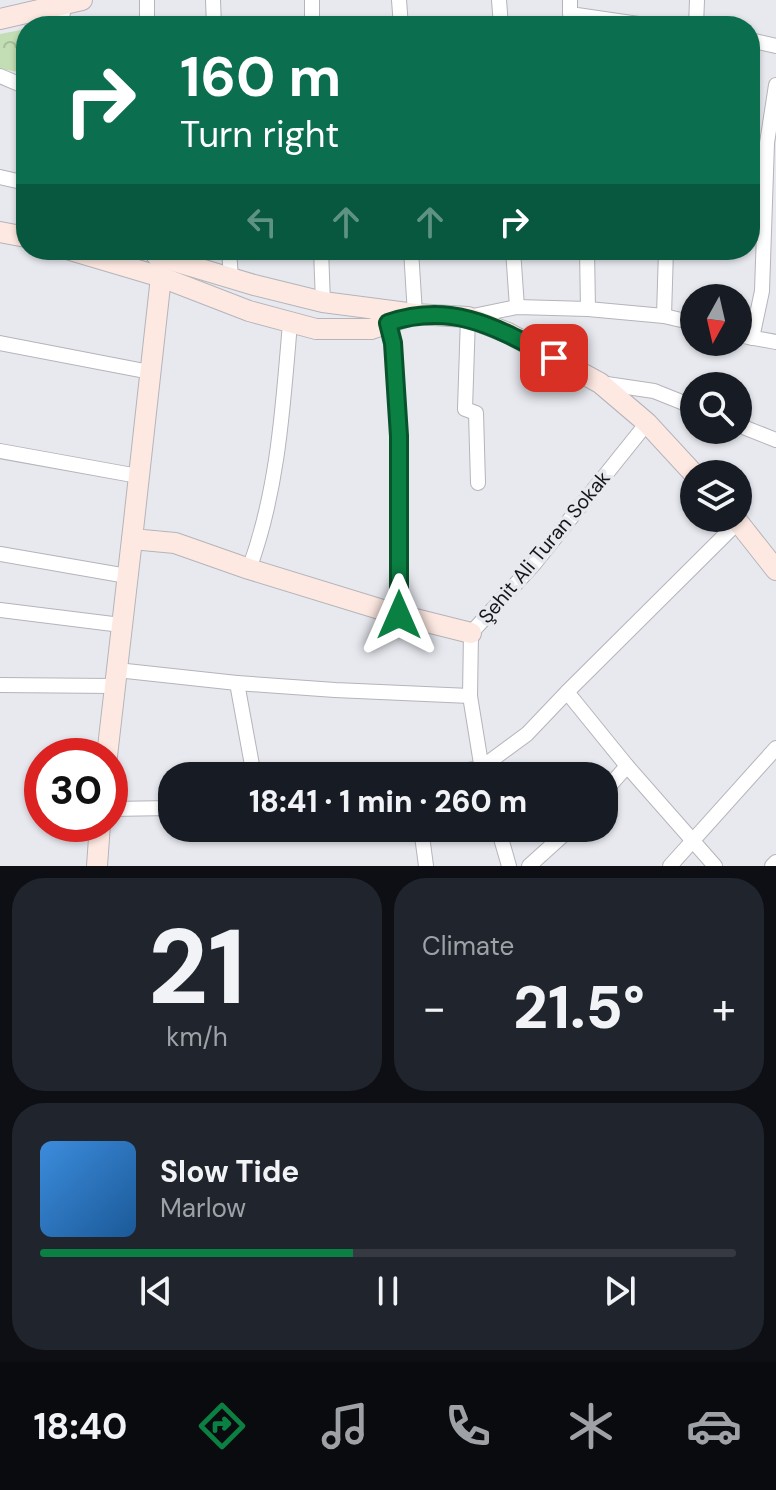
<!DOCTYPE html>
<html lang="en">
<head>
<meta charset="utf-8">
<style>
  body { margin:0; font-family:"DM Sans",sans-serif; background:#20242c; color:#f1f3f6; height:100vh; display:flex; flex-direction:column; font-size:30px; white-space:nowrap }
  * { box-sizing:border-box; margin:0 }
  p { font-size:26px; color:#9ea1a6 }
  .icon { flex:none; width:44px; height:44px; fill:none; stroke:currentColor; stroke-width:2; stroke-linecap:round; stroke-linejoin:round }
  .map { position:relative; height:866px; overflow:hidden }
  .side { display:flex; flex-direction:column; gap:12px; padding:12px; background:#0d0f14; flex:1 }
  .side>* { flex:none }
  .banner { position:absolute; left:16px; top:16px; width:744px; height:244px; border-radius:32px; box-shadow:0 2px 6px #0004; background:#0b6e4f; color:#fff; overflow:hidden }
  .needle { width:52px; rotate:188deg }
  .controls { position:absolute; left:680px; top:284px; display:grid; gap:16px }
  .controls a { display:grid; place-items:center; width:72px; height:72px; border-radius:50%; background:#171b24; box-shadow:0 2px 6px #0004; font-size:40px }
  .speed { position:absolute; left:24px; top:738px; display:flex; gap:16px; font-size:40px; font-weight:700; text-align:center }
  .speed>* { display:grid; place-content:center; width:104px; height:104px; border-radius:50%; background:#171b24; box-shadow:0 2px 6px #0004; line-height:1 }
  .speed .limit { border:12px solid #d22; background:#fff; color:#111 }
  .pin { position:absolute; display:grid; place-items:center; width:68px; height:68px; color:#fff; margin:-34px; border-radius:16px; box-shadow:0 4px 12px #0006 }
  .me { position:absolute; width:88px; margin:-44px; rotate:0deg; stroke-linejoin:round; filter:drop-shadow(0 0 6px #0008) }
  .turn { display:flex; align-items:center; gap:28px; height:168px; padding:0 32px; font-size:36px }
  .turn .icon { width:104px; height:104px; stroke-width:2.5 }
  .turn b { display:block; font-size:56px; line-height:68px }
  .lanes { display:flex; align-items:center; height:76px; padding:0 32px; background:#0003; justify-content:center; gap:40px; direction:ltr }
  .lanes .off { opacity:.35 }
  .big { font-size:60px; font-weight:800; line-height:1.1 }
  .side .tile { flex:1; display:flex; flex-direction:column; justify-content:center; gap:12px; min-width:0; padding:0 28px; border-radius:32px; background:#20242c }
  .side .dial { align-items:center; gap:0 }
  .dial b { font-size:104px; line-height:1 }
  .song { display:flex; align-items:center; gap:24px }
  .cover { width:96px; height:96px; border-radius:12px; background:linear-gradient(135deg,hsl(210 70% 55%),hsl(210 70% 35%)) }
  .played { height:8px; border-radius:4px; background:linear-gradient(90deg,#0b8043 45%,#363941 45%) }
  .keys { display:flex; justify-content:space-around; direction:ltr }
  .heat { display:flex; justify-content:space-between; align-items:center; font-size:44px; direction:ltr }
  .side .tiles { flex:1; display:grid; gap:12px; grid-template-columns:1fr 1fr }
  .tile:last-child { grid-column:span 2 }
  .trip { position:absolute; left:158px; top:762px; width:460px; height:80px; border-radius:32px; background:#171b24; box-shadow:0 2px 6px #0004; font-weight:800; line-height:80px; text-align:center }
  .tabs { display:flex; height:128px; justify-content:space-around; align-items:center; background:#090b0e; color:#9ea1a6 }
  .tabs .icon { width:56px; height:56px }
  .tabs .selected { color:#0b8043 }
  .tabs b { font-size:36px; color:#f1f3f6 }
  .map>svg:first-child { display:block }
  .park { fill:url(#park-crowns) }
  .lines { fill:none; stroke-linecap:round; stroke-linejoin:round }
  .street-casing { stroke:#b4b4ba; stroke-width:16 }
  .secondary-casing { stroke:#b4b4ba; stroke-width:22 }
  .street { stroke:#fff; stroke-width:14 }
  .secondary { stroke:#fee9e2; stroke-width:20 }
  .route-casing { stroke:#07532c; stroke-width:20 }
  .route { stroke:#0b8043; stroke-width:14 }
  .labels { text-anchor:middle; dominant-baseline:central; stroke-width:7; stroke-linejoin:round; paint-order:stroke }
  .street-label { font-size:20px; fill:#151618; stroke:#e8e9ef }
</style>
</head>
<body>
<div class="map">
<svg width="776" height="866" viewBox="0 0 776 866">
  <defs>
    <pattern id="park-crowns" width="20" height="18" patternUnits="userSpaceOnUse" patternTransform="scale(2)"><rect width="20" height="18" fill="#c3deb4"/><path d="M2 6a3 3 0 1 1 6 0M12 15a3 3 0 1 1 6 0" fill="none" stroke="#a7be9a"/></pattern>
  </defs>
  <rect width="100%" height="100%" fill="#e8e9ef"/>
  <path class="park" d="M26,29v44l-26,-4v-35z"/>
  <g class="lines">
    <defs>
      <g id="street">
        <path d="M147,0v26"/>
        <path d="M213,0l1,26"/>
        <path d="M399,0l2,26"/>
        <path d="M499,0l2,26"/>
        <path d="M570,0v14l82,12"/>
        <path d="M61,26l3,-21"/>
        <path d="M312,26v-26"/>
        <path d="M696,26l1,-26"/>
        <path d="M750,40l26,6"/>
        <path d="M0,76l26,11"/>
        <path d="M0,177l26,6"/>
        <path d="M229,250l2,28"/>
        <path d="M321,250l2,52"/>
        <path d="M411,250l4,64"/>
        <path d="M513,250l4,57"/>
        <path d="M587,250l1,59"/>
        <path d="M664,316l2,-66"/>
        <path d="M388,323l5,20 6,93v179"/>
        <path d="M738,335l38,7"/>
        <path d="M752,338l10,-47 5,-148 9,-58"/>
        <path d="M0,343l150,29"/>
        <path d="M600,383l54,8 40,16"/>
        <path d="M738,425l38,15"/>
        <path d="M0,451l138,25"/>
        <path d="M478,483l-2,-70 -11,-4 3,-92 49,-10 71,2 76,7 30,7"/>
        <path d="M0,554l127,22"/>
        <path d="M249,569c29,-78 34,-163 41,-246"/>
        <path d="M0,610l121,15"/>
        <path d="M117,670l120,13 17,93"/>
        <path d="M237,683l98,7 135,6"/>
        <path d="M0,685l113,1"/>
        <path d="M567,692l171,-170"/>
        <path d="M430,776l51,-8 46,-34 40,-42 60,74 88,100"/>
        <path d="M483,776l-13,-80 1,-63 63,-69 113,-141"/>
        <path d="M604,792l23,-26"/>
        <path d="M110,809l62,-1"/>
        <path d="M421,828l5,38"/>
        <path d="M498,828l11,38"/>
        <path d="M529,866l42,-38"/>
        <path d="M670,866l106,-118"/>
        <path d="M772,866l4,-4"/>
      </g>
      <g id="secondary">
        <path d="M0,19l82,-19"/>
        <path d="M0,232l26,5"/>
        <path d="M70,250l91,27 88,34 67,18h55l40,-14"/>
        <path d="M157,256l97,29 69,17 92,12 53,3 40,16 92,50 47,40 47,51"/>
        <path d="M161,277l-29,262 43,4 74,26 150,46 72,18"/>
        <path d="M735,518l41,52"/>
        <path d="M107,756l25,-217"/>
        <path d="M97,866l3,-42"/>
      </g>
    </defs>
    <use href="#street" class="street-casing"/>
    <use href="#secondary" class="secondary-casing"/>
    <use href="#street" class="street"/>
    <use href="#secondary" class="secondary"/>
  </g>
  <g class="lines">
    <defs>
      <path id="route" d="M399,615v-179l-6,-93 -5,-20c65,-22 109,5 166,35"/>
    </defs>
    <use href="#route" class="route-casing"/>
    <use href="#route" class="route"/>
  </g>
  <g class="labels">
    <g class="street-label">
      <text transform="translate(544 547) rotate(-50)">Şehit Ali Turan Sokak</text>
    </g>
  </g>
</svg>
<div class="controls">
<a><svg class="needle" viewBox="-14 -14 28 28"><path d="M0-13l5 13h-10z" fill="#e53935"/><path d="M0 13l5-13h-10z" fill="#9ea1a6"/></svg></a>
<a><svg class="icon" aria-label="search" viewBox="0 0 24 24"><circle cx="10" cy="10" r="6"/><path d="M15 15l6 6"/></svg></a>
<a><svg class="icon" aria-label="layers" viewBox="0 0 24 24"><path d="M12 4l9 5-9 5-9-5zM3 14l9 5 9-5"/></svg></a>
</div>
<div class="speed"><div class="limit">30</div></div>
<div class="pin" style="left:554px;top:358px;background:#d93025"><svg class="icon" aria-label="arrive" viewBox="0 0 24 24"><path d="M6 21V4h12l-3 4 3 4H6"/></svg></div>
<svg class="me" style="left:399px;top:615px" viewBox="-20 -20 40 40"><path d="M0-17L14 15 0 8-14 15z" fill="#0b8043" stroke="#fff" stroke-width="4"/></svg>
<div class="trip">18:41 · 1 min · 260 m</div>
<div class="banner">
<div class="turn"><svg class="icon" aria-label="right" viewBox="0 0 24 24"><path d="M7 20v-9h11M14 6l5 5-5 5"/></svg><div><b>160 m</b>Turn right</div></div>
<div class="lanes"><svg class="icon off" aria-label="left" viewBox="0 0 24 24"><path d="M17 20v-9H6M10 6l-5 5 5 5"/></svg><svg class="icon off" aria-label="ahead" viewBox="0 0 24 24"><path d="M12 20V5M6 11l6-6 6 6"/></svg><svg class="icon off" aria-label="ahead" viewBox="0 0 24 24"><path d="M12 20V5M6 11l6-6 6 6"/></svg><svg class="icon" aria-label="right" viewBox="0 0 24 24"><path d="M7 20v-9h11M14 6l5 5-5 5"/></svg></div>
</div>
</div>
<section class="side">
<div class="tiles">
<div class="tile dial"><b>21</b><p>km/h</p></div>
<div class="tile"><p>Climate</p>
<div class="heat"><a>−</a><b class="big">21.5°</b><a>+</a></div>
</div>
<div class="tile">
<div class="song"><i class="cover"></i><div><b>Slow Tide</b><p>Marlow</p></div></div>
<div class="played"></div>
<div class="keys"><svg class="icon" aria-label="previous" viewBox="0 0 24 24"><path d="M18 5L8 12l10 7zM5 5v14"/></svg><svg class="icon" aria-label="pause" viewBox="0 0 24 24"><path d="M8 5v14M16 5v14"/></svg><svg class="icon" aria-label="next" viewBox="0 0 24 24"><path d="M6 5l10 7-10 7zM19 5v14"/></svg></div>
</div>
</div>
</section>
<nav class="tabs">
<b>18:40</b>
<svg class="icon selected" aria-label="directions" viewBox="0 0 24 24"><path d="M12 3l9 9-9 9-9-9zM9 14v-3h6M13 9l2 2-2 2"/></svg>
<svg class="icon" aria-label="music" viewBox="0 0 24 24"><path d="M9 18V5l10-2v13"/><circle cx="6" cy="18" r="3"/><circle cx="16" cy="16" r="3"/></svg>
<svg class="icon" aria-label="phone" viewBox="0 0 24 24"><path d="M5 4h4l2 5-3 2q2 4 5 5l2-3 5 2v4C11 20 4 13 5 4z"/></svg>
<svg class="icon" aria-label="climate" viewBox="0 0 24 24"><path d="M12 3v18M4 7l16 10M4 17L20 7"/></svg>
<svg class="icon" aria-label="car" viewBox="0 0 24 24"><path d="M5 17H2v-5l4-1 3-4h7l3 4 3 1v5h-3M9 17h6M6 11h13"/><circle cx="7" cy="17" r="2"/><circle cx="17" cy="17" r="2"/></svg>
</nav>
</body>
</html>
